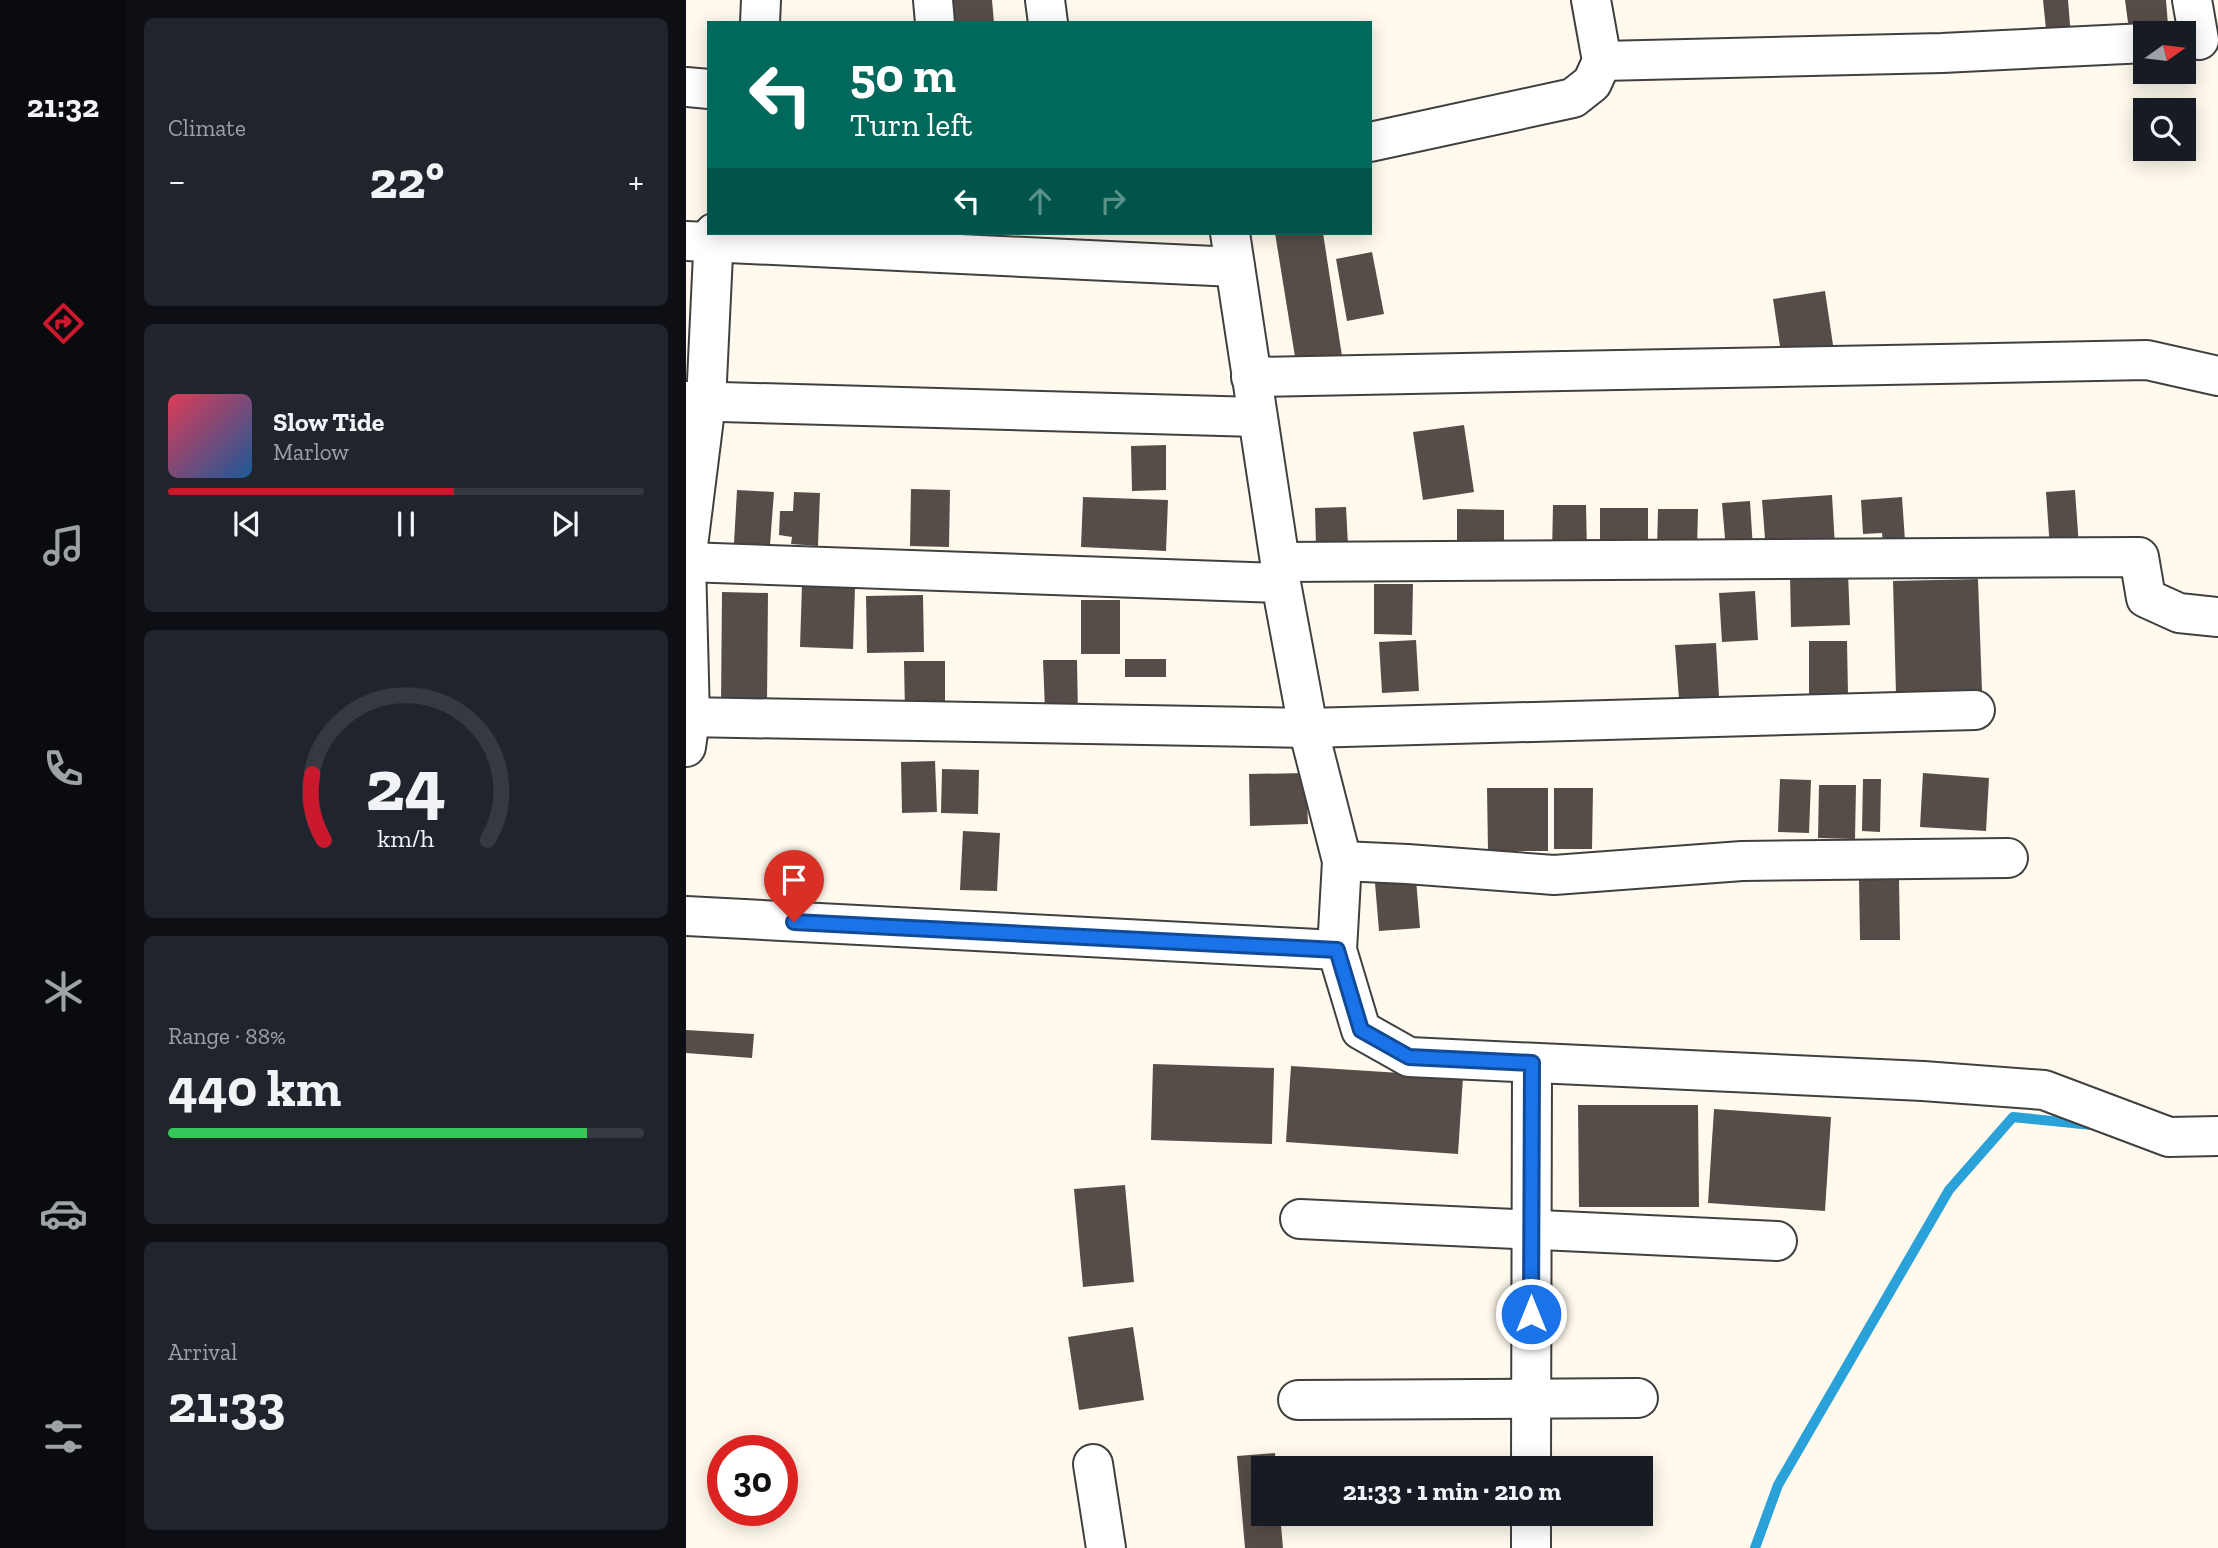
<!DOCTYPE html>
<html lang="en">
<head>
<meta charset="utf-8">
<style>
  body { margin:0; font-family:"Zilla Slab",serif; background:#20242c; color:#f1f3f6; height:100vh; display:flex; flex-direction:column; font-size:26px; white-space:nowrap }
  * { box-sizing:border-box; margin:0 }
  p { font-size:23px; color:#9ea1a6 }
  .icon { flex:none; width:38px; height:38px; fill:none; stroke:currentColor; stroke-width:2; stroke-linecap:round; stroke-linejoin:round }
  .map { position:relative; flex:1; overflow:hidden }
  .sheet { display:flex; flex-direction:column; gap:18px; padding:18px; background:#0d0f14; width:560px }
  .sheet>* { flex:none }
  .guide { position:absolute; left:21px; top:21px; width:665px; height:214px; border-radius:0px; box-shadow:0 4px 18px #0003; background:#00695c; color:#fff; overflow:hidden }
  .needle { width:46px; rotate:76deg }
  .controls { position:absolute; left:1447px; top:21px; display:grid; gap:14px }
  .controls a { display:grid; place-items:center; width:63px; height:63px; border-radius:0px; background:#171b24; box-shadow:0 4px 18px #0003; font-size:35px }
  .speed { position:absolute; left:21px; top:1435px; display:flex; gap:14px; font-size:35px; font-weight:700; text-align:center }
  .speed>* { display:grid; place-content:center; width:91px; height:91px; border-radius:50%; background:#171b24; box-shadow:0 4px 18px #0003; line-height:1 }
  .speed .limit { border:10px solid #d22; background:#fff; color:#111 }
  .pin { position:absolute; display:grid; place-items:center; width:60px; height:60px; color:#fff; margin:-72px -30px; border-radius:50% 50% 50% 0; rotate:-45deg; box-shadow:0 0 7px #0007 }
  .pin .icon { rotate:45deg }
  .me { position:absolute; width:77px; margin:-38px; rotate:0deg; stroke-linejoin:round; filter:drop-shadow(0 0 5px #0008) }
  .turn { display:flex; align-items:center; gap:24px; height:147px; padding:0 28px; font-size:32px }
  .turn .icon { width:91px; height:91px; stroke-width:2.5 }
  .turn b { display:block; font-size:49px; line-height:60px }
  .lanes { display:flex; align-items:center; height:66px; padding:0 28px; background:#0003; justify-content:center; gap:35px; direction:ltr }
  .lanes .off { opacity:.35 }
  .big { font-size:52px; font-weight:700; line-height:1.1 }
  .sheet .card { flex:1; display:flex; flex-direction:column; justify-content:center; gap:10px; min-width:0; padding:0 24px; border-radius:10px; background:#20242c }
  .sheet .dial { align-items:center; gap:0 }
  .dial svg { height:182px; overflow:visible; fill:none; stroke:#363941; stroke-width:7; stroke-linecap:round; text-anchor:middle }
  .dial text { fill:#f1f3f6; stroke:none }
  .song { display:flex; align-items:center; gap:21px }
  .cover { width:84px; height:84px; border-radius:10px; background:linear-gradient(135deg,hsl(350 70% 55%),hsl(210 70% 35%)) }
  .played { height:7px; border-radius:4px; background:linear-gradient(90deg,#ca182d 60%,#363941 60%) }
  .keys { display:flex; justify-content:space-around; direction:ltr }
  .heat { display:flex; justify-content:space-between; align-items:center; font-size:38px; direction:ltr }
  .charge { height:10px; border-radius:5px; background:linear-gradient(90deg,#34c759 88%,#363941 0) }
  .trip { position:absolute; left:565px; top:1456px; width:402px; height:70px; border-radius:0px; background:#171b24; box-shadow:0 4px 18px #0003; font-weight:700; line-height:70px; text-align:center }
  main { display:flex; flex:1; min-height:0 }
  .tabs { display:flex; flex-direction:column; width:126px; justify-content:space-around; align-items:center; background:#090b0e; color:#9ea1a6 }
  .tabs .icon { width:49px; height:49px }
  .tabs .current { color:#ca182d }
  .tabs b { font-size:32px; color:#f1f3f6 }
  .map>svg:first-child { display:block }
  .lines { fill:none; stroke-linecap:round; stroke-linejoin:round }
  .stream { stroke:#2ba1da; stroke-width:10 }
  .building { fill:#574d48 }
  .street-casing { stroke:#404040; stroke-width:42 }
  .street { stroke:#fff; stroke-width:38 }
  .route-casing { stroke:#114b97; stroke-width:18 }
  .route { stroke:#1a73e8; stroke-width:12 }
</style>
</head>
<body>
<main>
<nav class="tabs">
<b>21:32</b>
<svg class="icon current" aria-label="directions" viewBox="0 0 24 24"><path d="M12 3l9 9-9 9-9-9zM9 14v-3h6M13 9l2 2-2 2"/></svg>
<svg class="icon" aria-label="music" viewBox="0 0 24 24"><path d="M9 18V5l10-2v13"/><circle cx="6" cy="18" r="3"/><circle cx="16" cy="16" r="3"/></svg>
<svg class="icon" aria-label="phone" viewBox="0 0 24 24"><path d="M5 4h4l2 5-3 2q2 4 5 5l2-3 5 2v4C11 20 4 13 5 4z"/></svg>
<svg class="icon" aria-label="climate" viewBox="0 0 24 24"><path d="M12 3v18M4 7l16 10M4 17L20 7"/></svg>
<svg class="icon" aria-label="car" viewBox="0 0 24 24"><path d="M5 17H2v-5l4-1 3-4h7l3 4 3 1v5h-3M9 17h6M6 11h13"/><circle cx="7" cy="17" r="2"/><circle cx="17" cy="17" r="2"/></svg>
<svg class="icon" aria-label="filters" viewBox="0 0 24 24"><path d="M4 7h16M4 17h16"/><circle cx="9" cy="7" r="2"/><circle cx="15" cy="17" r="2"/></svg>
</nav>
<section class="sheet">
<div class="card"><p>Climate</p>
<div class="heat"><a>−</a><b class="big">22°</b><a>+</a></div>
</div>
<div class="card">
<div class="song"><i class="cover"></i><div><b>Slow Tide</b><p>Marlow</p></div></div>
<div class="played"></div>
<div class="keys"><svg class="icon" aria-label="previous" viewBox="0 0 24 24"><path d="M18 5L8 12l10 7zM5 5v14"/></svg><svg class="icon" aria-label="pause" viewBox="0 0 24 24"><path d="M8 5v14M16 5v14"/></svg><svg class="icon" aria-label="next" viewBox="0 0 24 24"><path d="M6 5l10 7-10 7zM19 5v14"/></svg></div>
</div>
<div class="card dial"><svg viewBox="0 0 100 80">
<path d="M14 69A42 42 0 1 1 86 69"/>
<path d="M14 69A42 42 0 0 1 9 40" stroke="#ca182d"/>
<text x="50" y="56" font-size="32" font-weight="700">24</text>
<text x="50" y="72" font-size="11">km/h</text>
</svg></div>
<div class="card"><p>Range · 88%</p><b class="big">440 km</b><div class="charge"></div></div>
<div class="card"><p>Arrival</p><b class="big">21:33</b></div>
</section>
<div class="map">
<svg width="1532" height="1548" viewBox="0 0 1532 1548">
  <rect width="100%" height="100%" fill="#fffaed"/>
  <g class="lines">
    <path class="stream" d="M1069,1548l23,-63 171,-295 64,-73 79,8"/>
  </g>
  <g class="building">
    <path d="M257,0h49l2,23h-49z"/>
    <path d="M1357,0h25l3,37 -24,2z"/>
    <path d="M1439,0h41l2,25 -39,5z"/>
    <path d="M589,233h48l19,123 -46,7z"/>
    <path d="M686,252l12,62 -37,7 -11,-62z"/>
    <path d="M1139,291l8,54 -52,8 -8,-54z"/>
    <path d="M778,425l10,67 -51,8 -10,-68z"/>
    <path d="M480,445v45l-34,1 -1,-45z"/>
    <path d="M225,489l39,1 -1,57 -39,-1z"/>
    <path d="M51,490l37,2 -4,53 -36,-2z"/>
    <path d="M1389,490l4,57 -29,2 -4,-57z"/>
    <path d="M108,492l26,1 -2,53 -27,-2 1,-7 -13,-2 1,-24h13z"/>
    <path d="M1146,495l3,52 -69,4 -4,-51z"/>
    <path d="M397,497l85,3 -2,51 -85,-4z"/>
    <path d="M1216,497l3,44 -22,2 -1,-10 -19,1 -2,-34z"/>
    <path d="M1064,501l3,48 -27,1 -4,-47z"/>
    <path d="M867,505h33l1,49h-35z"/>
    <path d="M660,507l2,38 -32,1 -1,-38z"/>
    <rect x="914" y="508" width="48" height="39"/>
    <path d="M771,509l47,1v45h-47z"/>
    <path d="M972,509h40l-1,42h-40z"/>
    <path d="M1162,572l2,53 -59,2 -1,-53z"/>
    <path d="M1292,579l4,112 -86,3 -3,-113z"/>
    <path d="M688,584h39l-1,51 -38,-1z"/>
    <path d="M116,585l53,3 -2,61 -53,-2z"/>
    <path d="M1069,591l3,49 -36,2 -3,-49z"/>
    <path d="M36,592l46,1 -1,111h-46z"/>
    <path d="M237,595l1,57 -57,1 -1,-57z"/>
    <rect x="395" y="600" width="39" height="54"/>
    <path d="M730,640l3,51 -37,2 -3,-51z"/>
    <path d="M1123,641h38l1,53 -39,1z"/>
    <path d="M1030,643l3,54 -40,2 -4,-54z"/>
    <rect x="439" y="659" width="41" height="18"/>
    <path d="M357,660h34l1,56 -33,-6z"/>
    <path d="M218,661h41v51h-40z"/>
    <path d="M249,761l2,51 -35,1 -1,-51z"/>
    <path d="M256,769l37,1 -1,44 -37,-1z"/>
    <path d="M620,773l2,51 -58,2 -1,-52z"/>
    <path d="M1237,773l66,5 -3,53 -66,-4z"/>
    <path d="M1094,779l31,1 -2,53 -31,-1z"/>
    <path d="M1177,779h18l-1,53 -18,-1z"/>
    <path d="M1133,785h37l-1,54 -37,-1z"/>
    <path d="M801,788h61v63h-60z"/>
    <path d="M868,788h39l-1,61h-38z"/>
    <path d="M277,831l37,2 -3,58 -37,-1z"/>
    <path d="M730,879l4,49 -41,3 -4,-48z"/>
    <path d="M1173,880h40l1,60h-40z"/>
    <path d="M0,1030l68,4 -2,24 -66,-5z"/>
    <path d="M467,1064l121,4 -2,76 -121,-4z"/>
    <path d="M605,1066l172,11 -5,77 -172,-12z"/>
    <path d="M892,1105h120l1,102h-120z"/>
    <path d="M1028,1109l117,8 -6,94 -117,-8z"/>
    <path d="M439,1185l9,97 -51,5 -9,-98z"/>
    <path d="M447,1327l11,73 -65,10 -11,-73z"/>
    <path d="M589,1453l1,15h-12v46h16l3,34h-38l-8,-92z"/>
  </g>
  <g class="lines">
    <defs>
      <g id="street">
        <path d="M247,0l2,23"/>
        <path d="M359,0l3,23"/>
        <path d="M1506,0l7,40"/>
        <path d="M74,23l1,-23"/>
        <path d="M916,61l340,-8 204,-10"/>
        <path d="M0,87l23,2"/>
        <path d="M684,142l203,-44 19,-15 10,-22 -11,-61"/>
        <path d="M544,233l50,329 1,21 27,145 34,133 -5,89 24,80 48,27 514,24 121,9 125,47 49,-1"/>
        <path d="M0,241l549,26"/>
        <path d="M565,377l896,-17 71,16"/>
        <path d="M0,401l571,16"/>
        <path d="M0,562l595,21"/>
        <path d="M594,562l859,-5 7,41 33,15 39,4"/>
        <path d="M0,717l622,11 667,-18"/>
        <path d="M0,747l4,-29 -4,-156 20,-160 8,-169"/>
        <path d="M656,861l65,3 147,11 188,-14 266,-3"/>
        <path d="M0,916l651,34"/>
        <path d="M614,1219l477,22"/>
        <path d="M612,1400l340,-2"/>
        <path d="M407,1464l13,84"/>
        <path d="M845,1468l1,-405"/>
        <path d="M845,1548v-34"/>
      </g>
    </defs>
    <use href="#street" class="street-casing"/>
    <use href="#street" class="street"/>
  </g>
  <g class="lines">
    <defs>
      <path id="route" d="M108,922l543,28 24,80 48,27 123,6 -1,251"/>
    </defs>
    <use href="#route" class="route-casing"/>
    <use href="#route" class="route"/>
  </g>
</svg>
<div class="controls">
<a><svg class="needle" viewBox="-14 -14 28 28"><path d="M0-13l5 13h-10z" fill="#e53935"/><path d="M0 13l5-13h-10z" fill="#9ea1a6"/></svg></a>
<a><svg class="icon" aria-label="search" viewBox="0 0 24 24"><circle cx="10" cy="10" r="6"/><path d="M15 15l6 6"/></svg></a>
</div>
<div class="speed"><div class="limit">30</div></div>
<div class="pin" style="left:108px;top:922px;background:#d93025"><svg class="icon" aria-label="arrive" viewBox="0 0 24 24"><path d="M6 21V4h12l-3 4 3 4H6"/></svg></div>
<svg class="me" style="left:845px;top:1314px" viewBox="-20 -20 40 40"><circle r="17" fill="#1a73e8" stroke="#fff" stroke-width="3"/><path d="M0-11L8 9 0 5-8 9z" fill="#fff"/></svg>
<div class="trip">21:33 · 1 min · 210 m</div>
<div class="guide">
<div class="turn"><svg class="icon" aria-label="left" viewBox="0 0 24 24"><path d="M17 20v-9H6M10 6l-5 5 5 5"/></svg><div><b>50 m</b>Turn left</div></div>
<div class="lanes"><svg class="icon" aria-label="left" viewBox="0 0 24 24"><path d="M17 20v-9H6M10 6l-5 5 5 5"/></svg><svg class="icon off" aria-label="ahead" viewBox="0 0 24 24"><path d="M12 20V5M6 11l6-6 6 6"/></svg><svg class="icon off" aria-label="right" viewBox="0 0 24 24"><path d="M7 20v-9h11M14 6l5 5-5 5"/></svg></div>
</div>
</div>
</main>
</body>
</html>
